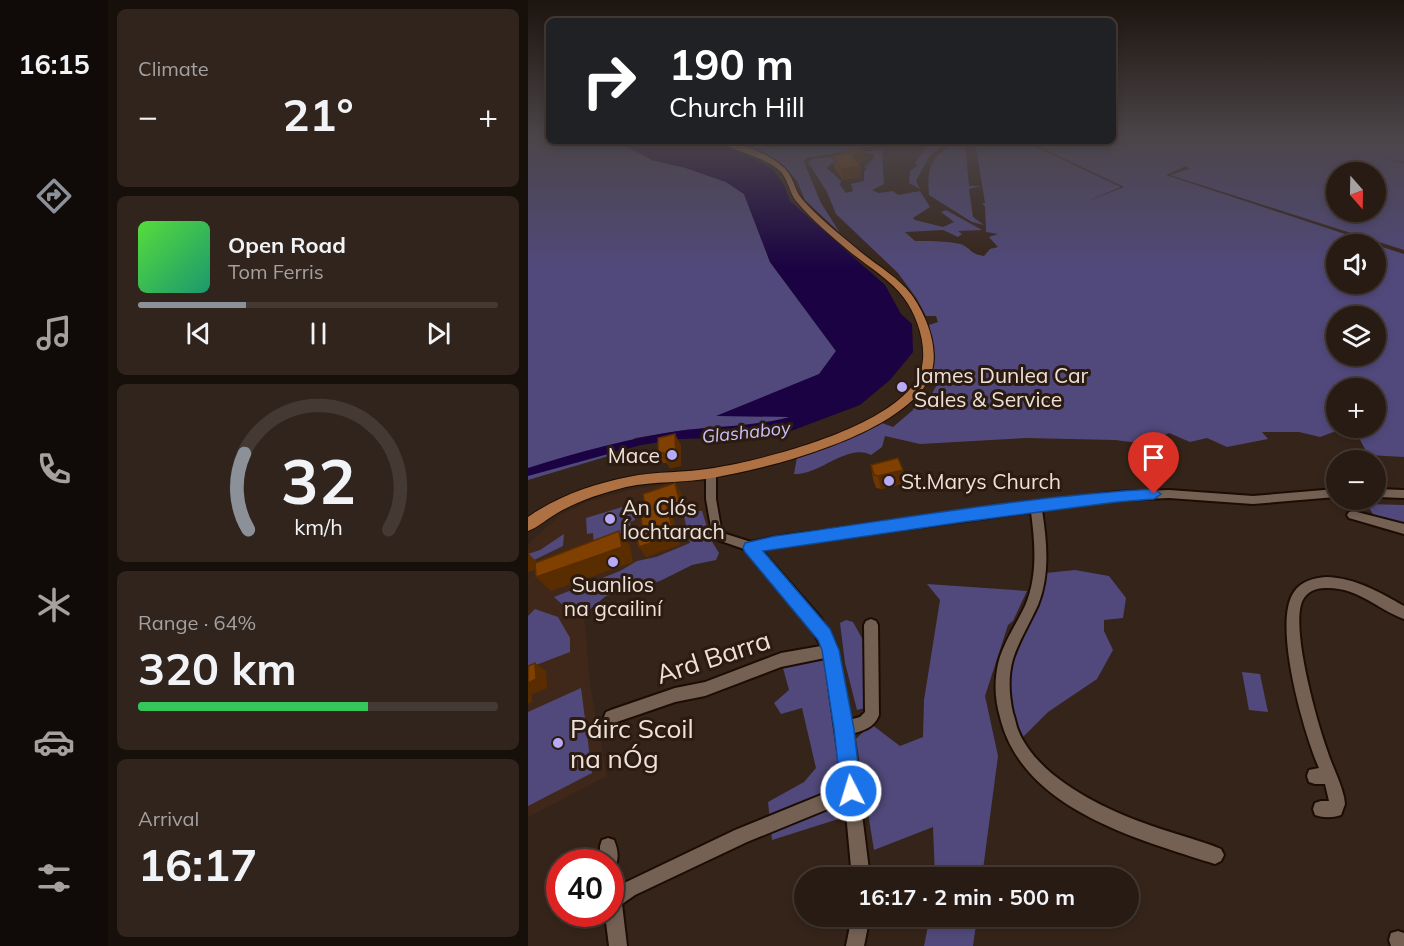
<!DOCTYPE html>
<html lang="en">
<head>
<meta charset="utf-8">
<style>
  body { margin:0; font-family:Mulish,sans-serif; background:#30241c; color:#f1f3f6; height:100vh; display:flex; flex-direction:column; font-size:22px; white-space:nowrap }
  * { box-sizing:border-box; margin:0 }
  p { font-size:20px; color:#a5a1a0 }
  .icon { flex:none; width:33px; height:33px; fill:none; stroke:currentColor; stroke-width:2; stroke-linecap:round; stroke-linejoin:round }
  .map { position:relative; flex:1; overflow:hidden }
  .panel { display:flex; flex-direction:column; gap:9px; padding:9px; background:#160f0a; width:420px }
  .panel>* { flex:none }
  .banner { position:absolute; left:18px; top:18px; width:570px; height:126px; border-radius:9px; box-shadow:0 3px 9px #0003,0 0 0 2px #443933; background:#202124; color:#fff; overflow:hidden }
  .needle { width:39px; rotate:160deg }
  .fabs { position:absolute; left:798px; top:162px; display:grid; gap:12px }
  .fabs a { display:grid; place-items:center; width:60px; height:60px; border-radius:50%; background:#281b13; box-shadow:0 3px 9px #0003,0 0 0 2px #443933; font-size:30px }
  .speed { position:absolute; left:18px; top:849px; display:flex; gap:12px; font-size:30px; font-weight:700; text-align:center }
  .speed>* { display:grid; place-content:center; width:78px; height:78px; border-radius:50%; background:#281b13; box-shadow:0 3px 9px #0003,0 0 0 2px #443933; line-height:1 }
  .speed .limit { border:9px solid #d22; background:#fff; color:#111 }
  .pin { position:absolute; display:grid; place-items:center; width:51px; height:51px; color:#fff; margin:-62px -26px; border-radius:50% 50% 50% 0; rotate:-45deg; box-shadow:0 0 6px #0007 }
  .pin .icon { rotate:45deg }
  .me { position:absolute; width:66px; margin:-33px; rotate:355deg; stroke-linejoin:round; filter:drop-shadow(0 0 4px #0008) }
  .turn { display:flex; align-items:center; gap:21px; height:126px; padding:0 24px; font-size:27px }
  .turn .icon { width:78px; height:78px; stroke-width:2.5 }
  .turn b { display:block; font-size:42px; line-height:51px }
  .big { font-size:45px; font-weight:700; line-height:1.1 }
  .panel .widget { flex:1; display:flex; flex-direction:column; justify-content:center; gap:9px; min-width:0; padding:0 21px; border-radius:9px; background:#30241c }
  .panel .dial { align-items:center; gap:0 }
  .dial svg { height:156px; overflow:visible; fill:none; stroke:#443933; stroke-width:7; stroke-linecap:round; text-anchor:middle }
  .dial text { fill:#f1f3f6; stroke:none }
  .song { display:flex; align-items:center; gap:18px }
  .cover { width:72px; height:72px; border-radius:9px; background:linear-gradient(135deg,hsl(110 70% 55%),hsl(160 70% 35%)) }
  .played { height:6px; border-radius:3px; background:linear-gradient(90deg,#8c9099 30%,#443933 30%) }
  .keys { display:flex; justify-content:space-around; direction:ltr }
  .heat { display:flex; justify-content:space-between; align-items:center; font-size:33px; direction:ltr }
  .charge { height:9px; border-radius:4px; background:linear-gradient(90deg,#34c759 64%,#443933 0) }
  .trip { position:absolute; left:266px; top:867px; width:345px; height:60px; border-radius:30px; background:#281b13; box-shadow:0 3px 9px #0003,0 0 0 2px #443933; font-weight:700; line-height:60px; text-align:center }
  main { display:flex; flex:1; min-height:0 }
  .dock { display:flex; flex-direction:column; width:108px; justify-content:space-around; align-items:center; background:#100b08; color:#a5a1a0 }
  .dock .icon { width:42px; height:42px }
  .dock .current { color:#8c9099 }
  .dock b { font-size:27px; color:#f1f3f6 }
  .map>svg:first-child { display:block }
  .built { fill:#3f2819 }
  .green { fill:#51497b; fill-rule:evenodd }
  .water { fill:#1a0243 }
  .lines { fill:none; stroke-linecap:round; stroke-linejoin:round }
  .stream { stroke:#1a0243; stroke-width:1.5 }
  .minor-casing { stroke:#1c0d04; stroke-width:4 }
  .major-casing { stroke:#1c0d04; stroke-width:2 }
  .minor { fill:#756154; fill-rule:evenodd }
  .major { fill:#ad7144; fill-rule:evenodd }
  .wall { fill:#6e3701 }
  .shaded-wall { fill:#5a2d01 }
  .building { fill:#804001; stroke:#5a2d01; stroke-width:1.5 }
  .route { fill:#1a73e8; stroke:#114b97; stroke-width:1.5 }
  .poi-dot { fill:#b7abf8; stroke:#2b1b10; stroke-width:2 }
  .labels { text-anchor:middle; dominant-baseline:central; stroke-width:6; stroke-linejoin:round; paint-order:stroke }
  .far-water-label { font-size:18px; font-style:italic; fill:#cac2fe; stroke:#2b1b10 }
  .poi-label { font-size:21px; fill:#ede1da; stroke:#2b1b10; text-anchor:start }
  .near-street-label { font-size:26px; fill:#ede1da; stroke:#2b1b10 }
  .near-poi-label { font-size:26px; fill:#ede1da; stroke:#2b1b10; text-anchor:start }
</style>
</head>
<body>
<main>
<nav class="dock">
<b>16:15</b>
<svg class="icon current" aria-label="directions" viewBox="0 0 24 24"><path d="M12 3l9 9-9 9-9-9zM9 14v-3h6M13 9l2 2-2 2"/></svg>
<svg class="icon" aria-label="music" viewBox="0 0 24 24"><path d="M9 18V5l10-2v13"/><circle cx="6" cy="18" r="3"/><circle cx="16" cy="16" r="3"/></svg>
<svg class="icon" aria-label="phone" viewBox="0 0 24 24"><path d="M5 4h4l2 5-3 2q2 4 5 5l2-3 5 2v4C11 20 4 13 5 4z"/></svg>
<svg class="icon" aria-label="climate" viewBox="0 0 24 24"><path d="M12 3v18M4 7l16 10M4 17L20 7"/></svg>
<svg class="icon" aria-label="car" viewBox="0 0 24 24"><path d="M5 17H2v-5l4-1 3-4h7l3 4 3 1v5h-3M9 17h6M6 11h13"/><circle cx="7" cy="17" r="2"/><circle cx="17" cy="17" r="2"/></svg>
<svg class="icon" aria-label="filters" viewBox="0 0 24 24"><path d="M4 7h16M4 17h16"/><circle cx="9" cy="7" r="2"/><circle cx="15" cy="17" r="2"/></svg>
</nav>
<section class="panel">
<div class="widget"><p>Climate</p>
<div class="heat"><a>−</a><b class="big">21°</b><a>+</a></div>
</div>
<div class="widget">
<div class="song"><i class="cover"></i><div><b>Open Road</b><p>Tom Ferris</p></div></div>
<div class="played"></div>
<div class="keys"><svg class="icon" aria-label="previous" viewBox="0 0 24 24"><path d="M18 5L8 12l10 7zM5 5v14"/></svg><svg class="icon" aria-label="pause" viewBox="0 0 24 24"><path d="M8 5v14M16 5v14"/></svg><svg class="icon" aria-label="next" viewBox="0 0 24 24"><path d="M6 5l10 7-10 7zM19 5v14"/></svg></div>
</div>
<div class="widget dial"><svg viewBox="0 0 100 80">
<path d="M14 69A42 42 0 1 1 86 69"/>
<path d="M14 69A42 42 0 0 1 12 30" stroke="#8c9099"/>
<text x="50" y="56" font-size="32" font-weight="700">32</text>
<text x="50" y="72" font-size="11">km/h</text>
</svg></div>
<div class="widget"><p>Range · 64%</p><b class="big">320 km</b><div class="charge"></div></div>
<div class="widget"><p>Arrival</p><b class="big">16:17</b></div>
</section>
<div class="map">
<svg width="876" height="946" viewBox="0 0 876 946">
  <rect width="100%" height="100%" fill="#352419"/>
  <path class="built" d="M158,481l19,1 3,37 6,23 -132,49 8,94 17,91 -79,41v-273l32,-29 30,-14 43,-12z"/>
  <g class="green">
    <path d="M0,137h21v4h61l11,2 31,17 34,8 40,14 18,12 26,68 66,89 -16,23 -102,42h76l-35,9 -74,5 -50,8 -23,17 -84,25z"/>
    <path d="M585,137h291v25l-29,-6 29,7v87l-234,-75 19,-6 -3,-3 -20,9 209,69h-39v40h40v-39l28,9v203l-36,-2 -11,-21 -15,-5 -22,8 -21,-5h-37l6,7 -41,8 -20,-9 -17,4 -21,-9 -11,5 -4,7 -39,-5 -90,-2 -105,6 -35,-8 -3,11 -11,8c-24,-12 -52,21 -77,19l3,-17 85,-34 11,4 20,-17 4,-9h11l12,-22 -9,-2 4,-20 -6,-32 9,-3 -2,-6h-10l-9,-17 -19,-26 -62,-59 -9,-22 -19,-30 7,-4 16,-1 4,3 -8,8 14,13 -1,4 6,8 7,-2 -2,-7 13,-3v-9l3,-4 -3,-1 11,-10 -2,-3 -10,-2 19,-2 2,34 -12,6 7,3 14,-2 5,4 22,-4 10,16 -17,11 2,2 28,7 11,-5 -13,-10 5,-2 36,20 -24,1 4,3 -4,3 -15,-7 -38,2 10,9c10,0 39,0 48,4 9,5 8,9 21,11l6,-7 8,-2 -9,-10 9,-3 -12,-2 -1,-26 -3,-2 3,-1 -10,-62h15l7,3 28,-2 96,45 -38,16 41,-16 -97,-46h86zM808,172h40v40h-40zM808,316h40v40h-40zM808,388h40v40h-40z"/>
    <path d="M200,141h25l17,7 6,-2 -13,-5h64l20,5 -7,-5h110l-20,14 -14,26 4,8 -11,-6 1,-12 8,-6 -3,-2 10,-15 -2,-3 -33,1 14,-3 -1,-2 -96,17 -3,4 17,41 19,30 -35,-33 -8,-19 -14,-16 -18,-11z"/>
    <path d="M427,141h10l4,45h12l-12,3 4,28 11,8 -12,-3 -43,-27c-2,-31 2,-35 26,-54z"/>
    <path d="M104,504l3,16 -5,2 2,13 -38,12 -1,-14 -6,1 -1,-16z"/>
    <path d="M839,504l37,1v20l-29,-7z"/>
    <path d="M166,511h8l9,29 8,13 -3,7 -24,5 -32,16 -54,15 -17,14 -14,6 -21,-19 66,-26 17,-10 19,-4 34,-14 -6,-27z"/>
    <path d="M36,534l-1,12 -35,17v-9l12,-4z"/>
    <path d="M547,570l34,6 17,22 -3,20 -19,2v11l9,19 -16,29 -49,33 -25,25 -16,-38 1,-29 29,-66 9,-31z"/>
    <path d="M399,584l100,7 -14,30 -5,4 -23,71 13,60 -16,121h-47l-2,-50 -59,23 -18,-111 15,-15 29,22 23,-9 1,-37 16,-100z"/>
    <path d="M7,609l23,8 12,21v14l-42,16v-52z"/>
    <path d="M318,620l7,2 10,18 5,59 -3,9 -8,2 -12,-47 -5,-40z"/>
    <path d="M290,646l10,15 20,155 -76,24 -4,-38 36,-20 12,-14 -14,-60 -21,6 -7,-11 15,-13 -9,-33z"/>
    <path d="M714,672l18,2 8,38 -19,-2z"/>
    <path d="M53,688l11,85 -64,33v-94z"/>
    <path d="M402,916l47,1 -4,29h-49z"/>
  </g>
  <path class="water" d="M82,141h104l49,22 10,7 11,15 6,16 95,84 16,29 11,10 1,28 -23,28 -30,25 -69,26 -43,6 -69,2 -38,6 -113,31v-8c51,-16 104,-31 157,-38 36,-4 70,-4 105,-13l-74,-1 103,-42 17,-23 -66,-89 -26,-68 -18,-12 -40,-14 -34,-8 -31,-17z"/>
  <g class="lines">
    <path class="stream" d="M407,143l4,-2"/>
    <defs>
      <g id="minor">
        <path d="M183,469l5,4v26l5,29 5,6 25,8 24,-5 342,-45 52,-2 84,6 83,-7v8l-83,7 -84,-6 -52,2 -75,10c5,32 8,65 -4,95 -8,18 -19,35 -25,54 -5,17 -4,36 0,54 2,5 3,12 5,17 20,49 88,80 134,96 23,8 47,14 69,23l3,6 -3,6 -6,3c-78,-25 -193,-55 -215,-147 -5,-17 -6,-35 -2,-53 5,-21 18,-39 27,-58 13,-30 10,-63 6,-94l-256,35 -14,3 59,67 16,28 13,75 11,-3 5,-5 -1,-87 2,-4 5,-2 5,2 2,4 1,90c-5,13 -15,15 -27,19l18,144h-18l-7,-76 -98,40 -112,53 -13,9 5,42h-18l-4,-32h5v-52h-10v-16l2,-6 6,-2 6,2c4,9 6,21 -1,29l3,1 4,15 115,-55 108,-44 -18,-128 -44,9 -76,29 -30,6 -64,22 -5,-2 -2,-5 2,-5 5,-2 64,-22 30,-6 76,-29 40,-7 -11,-21 -63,-75 -29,-10 -6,-7 -6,-34v-26z"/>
        <path d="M848,489l28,1v8l-28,-1z"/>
        <path d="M825,511l51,13v10l-55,-16 -2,-3 2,-3z"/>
        <path d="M798,577c30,1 53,15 78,29v13c-27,-10 -45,-31 -76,-31 -9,0 -18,1 -24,10 -16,23 13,124 23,152 5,16 13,30 17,47l1,7 -4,11c-9,3 -17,3 -26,0l-2,-6 2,-6 6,-2h8l-4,-17h-10l-6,-2 -2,-6 2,-6 10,-2c-15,-34 -47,-145 -25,-176 7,-11 20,-14 32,-15z"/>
        <path d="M324,916h18l-6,30h-18z"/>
        <path d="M870,931l6,2v13h-13l-2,-6 2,-7z"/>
      </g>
      <path id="major" d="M190,141c21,0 56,14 69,30 7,8 8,20 15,28 16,18 36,34 54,49 17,15 41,28 55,46 17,23 32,62 16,89 -33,53 -156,85 -215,95 -28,5 -57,3 -86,9 -23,6 -46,13 -67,25 -11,6 -20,15 -31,19v-14c30,-21 65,-33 100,-40 28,-6 57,-4 86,-9 53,-9 175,-40 203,-89 14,-23 2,-61 -13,-81 -14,-19 -37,-32 -55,-47 -18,-15 -37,-31 -53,-50 -7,-9 -8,-23 -17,-31 -18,-15 -42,-17 -61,-29z"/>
    </defs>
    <use href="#minor" class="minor-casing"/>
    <use href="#major" class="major-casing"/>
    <use href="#minor" class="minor"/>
    <use href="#major" class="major"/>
  </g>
  <g class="wall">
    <path d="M305,156l32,3 -7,5 2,2 1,11 -18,3 -9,-13z"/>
    <path d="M153,445v21l-11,2 -3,-5h-4l-5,-11z"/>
    <path d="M343,465l34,18 -24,6 -5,-1 -3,-9z"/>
  </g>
  <g class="shaded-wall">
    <path d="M336,148l1,11 -10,8 5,-1 1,11 -18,3 -2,-11 12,-13z"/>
    <path d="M147,434l6,11v21l-11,2 -6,-10z"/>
    <path d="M375,470l2,13 -24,6 -3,-13z"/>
    <path d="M147,483l6,10 5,20 -13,4 7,28 -34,12 -7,-10 28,-40z"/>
    <path d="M91,531l11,15 3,16 -82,29 -15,-14z"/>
    <path d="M0,553l8,8 -1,9 -7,2z"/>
    <path d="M7,663l11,8 1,17 -15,6v8l-4,2v-21z"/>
  </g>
  <g class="building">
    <path d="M336,148l-11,8 7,10 -19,3 -8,-13 21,-7z"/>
    <path d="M147,434l1,22 -12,2v-5l-6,-1v-14z"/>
    <path d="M370,458l5,12 -25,6 -4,-1 -3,-10z"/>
    <path d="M147,483l5,20 -13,4 7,28 -35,12 -2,-9 7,-3 -5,-28 6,-2 -2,-11z"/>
    <path d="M91,531l3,16 -86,30 -1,-14z"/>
    <path d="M7,663l1,16 -8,4v-17z"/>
  </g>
  <linearGradient id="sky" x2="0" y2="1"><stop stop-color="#1d140e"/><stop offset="0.51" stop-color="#4b4549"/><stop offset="1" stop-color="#4b4549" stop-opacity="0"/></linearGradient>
  <rect width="876" height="270" fill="url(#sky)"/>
  <path class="route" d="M626,489l7,5 -7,5 -37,3 -154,20 -200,29 67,78 9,21 15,79 7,62 -3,8 -7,3 -7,-3 -3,-8 -7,-62 -12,-79 -4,-10 -73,-88 -2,-4 2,-5 30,-7c126,-17 253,-40 379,-47z"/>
  <g class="poi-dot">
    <circle cx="374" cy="387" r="6"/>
    <circle cx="144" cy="455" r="6"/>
    <circle cx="361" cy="481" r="6"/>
    <circle cx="82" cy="519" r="6"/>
    <circle cx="85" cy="562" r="6"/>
    <circle cx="30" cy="743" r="6"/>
  </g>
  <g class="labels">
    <g class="far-water-label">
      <text transform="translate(218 432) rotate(-6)">Glashaboy</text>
    </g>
    <g class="poi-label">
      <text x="386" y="375">James Dunlea Car<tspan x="386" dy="24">Sales &amp; Service</tspan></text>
      <text x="132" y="455" text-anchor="end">Mace</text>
      <text x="373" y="481">St.Marys Church</text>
      <text x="94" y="507">An Clós<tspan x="94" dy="24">Íochtarach</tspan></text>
      <text x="85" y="584" text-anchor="middle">Suanlios<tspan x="85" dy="24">na gcailiní</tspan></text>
    </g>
    <g class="near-street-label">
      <text transform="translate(185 657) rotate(-18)">Ard Barra</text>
    </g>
    <g class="near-poi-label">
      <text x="42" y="728">Páirc Scoil<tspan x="42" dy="30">na nÓg</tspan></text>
    </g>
  </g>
</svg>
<div class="fabs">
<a><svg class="needle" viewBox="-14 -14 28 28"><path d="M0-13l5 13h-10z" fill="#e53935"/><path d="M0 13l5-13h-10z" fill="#a5a1a0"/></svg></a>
<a><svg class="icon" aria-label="sound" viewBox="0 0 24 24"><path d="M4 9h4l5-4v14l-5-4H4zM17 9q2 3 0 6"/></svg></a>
<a><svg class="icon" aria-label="layers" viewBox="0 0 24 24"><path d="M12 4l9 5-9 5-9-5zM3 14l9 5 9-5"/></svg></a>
<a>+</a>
<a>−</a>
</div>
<div class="speed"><div class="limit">40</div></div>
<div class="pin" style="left:626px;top:494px;background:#d93025"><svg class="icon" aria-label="arrive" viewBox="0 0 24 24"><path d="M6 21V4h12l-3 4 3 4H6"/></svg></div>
<svg class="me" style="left:323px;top:791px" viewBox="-20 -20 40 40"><circle r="17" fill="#1a73e8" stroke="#fff" stroke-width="3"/><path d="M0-11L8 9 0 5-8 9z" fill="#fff"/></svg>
<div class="trip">16:17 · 2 min · 500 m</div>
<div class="banner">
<div class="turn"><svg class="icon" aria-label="right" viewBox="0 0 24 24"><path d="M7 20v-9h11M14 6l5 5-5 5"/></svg><div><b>190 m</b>Church Hill</div></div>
</div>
</div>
</main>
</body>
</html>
